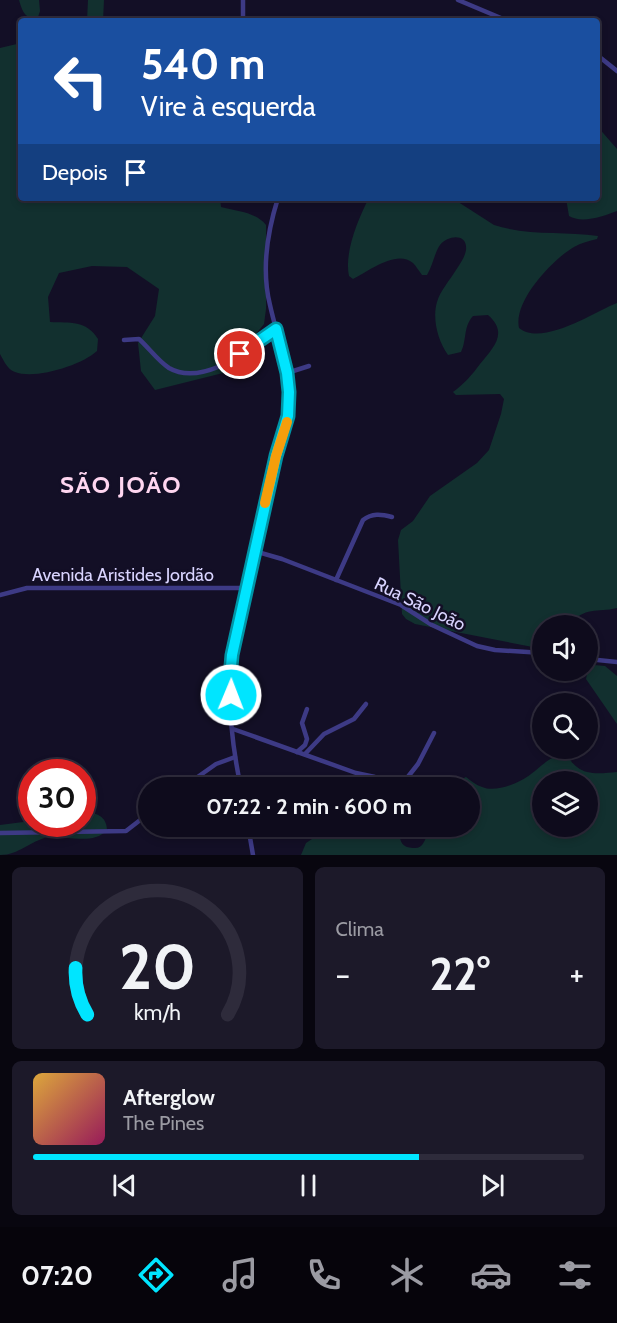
<!DOCTYPE html>
<html lang="pt">
<head>
<meta charset="utf-8">
<style>
  body { margin:0; font-family:Cabin,sans-serif; background:#1c1929; color:#f1f3f6; height:100vh; display:flex; flex-direction:column; font-size:22px; white-space:nowrap }
  * { box-sizing:border-box; margin:0 }
  p { font-size:20px; color:#9b9ba3 }
  .icon { flex:none; width:33px; height:33px; fill:none; stroke:currentColor; stroke-width:2; stroke-linecap:round; stroke-linejoin:round }
  .map { position:relative; height:855px; overflow:hidden }
  .drawer { display:flex; flex-direction:column; gap:12px; padding:12px; background:#08060f; flex:1 }
  .drawer>* { flex:none }
  .hud { position:absolute; left:18px; top:18px; width:582px; height:183px; border-radius:6px; box-shadow:0 3px 9px #0003,0 0 0 2px #2e2b3b; background:#1a4fa0; color:#fff; overflow:hidden }
  .tools { position:absolute; left:532px; top:615px; display:grid; gap:12px }
  .tools a { display:grid; place-items:center; width:66px; height:66px; border-radius:50%; background:#0e0b1c; box-shadow:0 3px 9px #0003,0 0 0 2px #2e2b3b; font-size:30px }
  .speed { position:absolute; left:18px; top:759px; display:flex; gap:12px; font-size:30px; font-weight:700; text-align:center }
  .speed>* { display:grid; place-content:center; width:78px; height:78px; border-radius:50%; background:#0e0b1c; box-shadow:0 3px 9px #0003,0 0 0 2px #2e2b3b; line-height:1 }
  .speed .limit { border:9px solid #d22; background:#fff; color:#111 }
  .pin { position:absolute; display:grid; place-items:center; width:51px; height:51px; color:#fff; margin:-26px; border:3px solid #fff; border-radius:50%; box-shadow:0 2px 6px #0007 }
  .me { position:absolute; width:66px; margin:-33px; rotate:1deg; stroke-linejoin:round; filter:drop-shadow(0 0 4px #0008) }
  .turn { display:flex; align-items:center; gap:21px; height:126px; padding:0 24px; font-size:27px }
  .turn .icon { width:78px; height:78px; stroke-width:2.5 }
  .turn b { display:block; font-size:42px; line-height:51px }
  .then { display:flex; align-items:center; height:57px; padding:0 24px; background:#0003; gap:12px; font-size:22px }
  .big { font-size:45px; font-weight:700; line-height:1.1 }
  .drawer .widget { flex:1; display:flex; flex-direction:column; justify-content:center; gap:9px; min-width:0; padding:0 21px; border-radius:9px; background:#1c1929 }
  .drawer .dial { align-items:center; gap:0 }
  .dial svg { height:156px; overflow:visible; fill:none; stroke:#2e2b3b; stroke-width:7; stroke-linecap:round; text-anchor:middle }
  .dial text { fill:#f1f3f6; stroke:none }
  .song { display:flex; align-items:center; gap:18px }
  .cover { width:72px; height:72px; border-radius:9px; background:linear-gradient(135deg,hsl(40 70% 55%),hsl(330 70% 35%)) }
  .played { height:6px; border-radius:3px; background:linear-gradient(90deg,#00e5ff 70%,#2e2b3b 70%) }
  .keys { display:flex; justify-content:space-around; direction:ltr }
  .heat { display:flex; justify-content:space-between; align-items:center; font-size:33px; direction:ltr }
  .drawer .tiles { flex:1; display:grid; gap:12px; grid-template-columns:1fr 1fr }
  .widget:last-child { grid-column:span 2 }
  .trip { position:absolute; left:138px; top:777px; width:342px; height:60px; border-radius:30px; background:#0e0b1c; box-shadow:0 3px 9px #0003,0 0 0 2px #2e2b3b; font-weight:700; line-height:60px; text-align:center }
  .tabs { display:flex; height:96px; justify-content:space-around; align-items:center; background:#06040b; color:#9b9ba3 }
  .tabs .icon { width:42px; height:42px }
  .tabs .active { color:#00e5ff }
  .tabs b { font-size:27px; color:#f1f3f6 }
  .map>svg:first-child { display:block }
  .green { fill:#12302f; fill-rule:evenodd }
  .lines { fill:none; stroke-linecap:round; stroke-linejoin:round }
  .street { stroke:#3d3a85; stroke-width:4.5 }
  .route-casing { stroke:#0095a6; stroke-width:15 }
  .route { stroke:#00e5ff; stroke-width:10 }
  .slow { stroke:#f59e0b; stroke-width:10 }
  .labels { text-anchor:middle; dominant-baseline:central; stroke-width:5; stroke-linejoin:round; paint-order:stroke }
  .street-label { font-size:18px; fill:#d9d4ff; stroke:#130f26 }
  .district-label { font-size:24px; font-weight:bold; letter-spacing:1.5px; fill:#ffd6f0; stroke:#130f26 }
</style>
</head>
<body>
<div class="map">
<svg width="617" height="855" viewBox="0 0 617 855">
  <rect width="100%" height="100%" fill="#130f26"/>
  <g class="green">
    <path d="M19,0h20l1,11 -2,6c-13,4 -16,-7 -19,-17z"/>
    <path d="M88,0h16l-1,21h-16z"/>
    <path d="M152,17c14,-1 56,-2 66,4h-75z"/>
    <path d="M21,43v155h199l1,9c15,4 35,5 45,18v84l-2,15 -28,34 -5,10 -4,4 -72,18 -14,-19 -3,-28 17,-27 4,-27 -32,-22 -35,-1 -33,7 -11,24 2,25c20,1 36,-2 48,17l-1,12c-15,14 -62,29 -82,21 -8,-3 -11,-11 -15,-18v-306z"/>
    <path d="M597,126l20,23v62c-13,5 -35,13 -48,5l-3,-18h31z"/>
    <path d="M369,198h83l42,27c34,11 70,6 104,11l-1,3c-8,2 -16,4 -23,8 -21,12 -61,54 -55,81 23,19 75,-16 98,-25v305c-20,5 -33,-2 -47,17l-27,1v23l-128,-25 -9,-5 -4,-5 -4,-74 3,-10 12,-9 17,-25 47,-33 12,-13 12,-36 3,-15 -4,-5 -44,1 -3,-3c11,-8 19,-17 27,-28 13,-16 29,-31 8,-49l-15,1c-10,11 -6,24 -12,36l-13,3c-10,-14 -16,-36 -11,-53 3,-11 13,-22 19,-32 4,-6 9,-13 10,-20 2,-17 -18,-15 -26,-5 -6,9 -7,20 -13,30h-5c-3,-4 -6,-9 -9,-12 -17,-14 -45,9 -60,16l-4,-3c-5,-23 9,-57 20,-78z"/>
    <path d="M594,665l11,1 12,10v48l-31,-45 2,-9z"/>
    <path d="M563,754c7,3 8,9 14,13 11,9 27,6 40,5v83h-316l5,-12 24,-16h70c-1,10 -1,21 13,21 4,0 6,0 9,-3 4,-5 6,-13 8,-18h25l8,6h4l8,-7v-6l-5,-8v-24l-17,-1 3,-5 10,-5c5,4 10,8 16,10 14,6 38,-4 49,-13 11,-8 18,-17 32,-20zM543,782h45v44h-45z"/>
    <path d="M83,812c12,0 24,4 24,18 -14,16 -43,5 -59,7 -18,4 -29,18 -48,18v-30l31,-4 1,3h50z"/>
  </g>
  <g class="lines">
    <g class="street">
      <path d="M458,0l50,21"/>
      <path d="M243,21v-21"/>
      <path d="M597,55l20,16"/>
      <path d="M124,340l15,-1c10,9 19,22 30,29 33,19 82,-18 107,-39"/>
      <path d="M287,373l22,-7"/>
      <path d="M254,551l28,8 119,46 31,20 45,21 18,4 48,3"/>
      <path d="M336,580l27,-60c9,-7 18,-6 29,-3"/>
      <path d="M0,595l27,-7h219"/>
      <path d="M588,659l29,3"/>
      <path d="M233,729l123,44 19,4 32,1 11,-14 16,-31"/>
      <path d="M297,752l8,-7 2,-6 -5,-16 5,-14"/>
      <path d="M305,754l19,-20 30,-15 12,-15"/>
      <path d="M182,788l34,-24 19,-7"/>
      <path d="M241,788c-9,-42 -14,-90 -9,-133 13,-59 26,-118 39,-177 5,-25 17,-50 18,-75 1,-33 -12,-66 -19,-98 -9,-36 -3,-72 8,-107"/>
      <path d="M248,826l5,29"/>
      <path d="M0,833l126,-2 22,-17"/>
    </g>
  </g>
  <g class="lines">
    <defs>
      <path id="route" d="M231,695l-1,-17 2,-23 44,-199 12,-40 1,-24 -2,-19 -11,-44 -36,25"/>
    </defs>
    <use href="#route" class="route-casing"/>
    <use href="#route" class="route"/>
    <path class="slow" d="M265,503l11,-47 11,-34"/>
  </g>
  <g class="labels">
    <g class="street-label">
      <text x="123" y="575">Avenida Aristides Jordão</text>
      <text transform="translate(420 604) rotate(26)">Rua São João</text>
    </g>
    <g class="district-label">
      <text x="121" y="484">SÃO JOÃO</text>
    </g>
  </g>
</svg>
<div class="tools">
<a><svg class="icon" aria-label="sound" viewBox="0 0 24 24"><path d="M4 9h4l5-4v14l-5-4H4zM17 9q2 3 0 6"/></svg></a>
<a><svg class="icon" aria-label="search" viewBox="0 0 24 24"><circle cx="10" cy="10" r="6"/><path d="M15 15l6 6"/></svg></a>
<a><svg class="icon" aria-label="layers" viewBox="0 0 24 24"><path d="M12 4l9 5-9 5-9-5zM3 14l9 5 9-5"/></svg></a>
</div>
<div class="speed"><div class="limit">30</div></div>
<div class="pin" style="left:240px;top:354px;background:#d93025"><svg class="icon" aria-label="arrive" viewBox="0 0 24 24"><path d="M6 21V4h12l-3 4 3 4H6"/></svg></div>
<svg class="me" style="left:231px;top:695px" viewBox="-20 -20 40 40"><circle r="17" fill="#00e5ff" stroke="#fff" stroke-width="3"/><path d="M0-11L8 9 0 5-8 9z" fill="#fff"/></svg>
<div class="trip">07:22 · 2 min · 600 m</div>
<div class="hud">
<div class="turn"><svg class="icon" aria-label="left" viewBox="0 0 24 24"><path d="M17 20v-9H6M10 6l-5 5 5 5"/></svg><div><b>540 m</b>Vire à esquerda</div></div>
<div class="then">Depois<svg class="icon" aria-label="arrive" viewBox="0 0 24 24"><path d="M6 21V4h12l-3 4 3 4H6"/></svg></div>
</div>
</div>
<section class="drawer">
<div class="tiles">
<div class="widget dial"><svg viewBox="0 0 100 80">
<path d="M14 69A42 42 0 1 1 86 69"/>
<path d="M14 69A42 42 0 0 1 8 45" stroke="#00e5ff"/>
<text x="50" y="56" font-size="32" font-weight="700">20</text>
<text x="50" y="72" font-size="11">km/h</text>
</svg></div>
<div class="widget"><p>Clima</p>
<div class="heat"><a>−</a><b class="big">22°</b><a>+</a></div>
</div>
<div class="widget">
<div class="song"><i class="cover"></i><div><b>Afterglow</b><p>The Pines</p></div></div>
<div class="played"></div>
<div class="keys"><svg class="icon" aria-label="previous" viewBox="0 0 24 24"><path d="M18 5L8 12l10 7zM5 5v14"/></svg><svg class="icon" aria-label="pause" viewBox="0 0 24 24"><path d="M8 5v14M16 5v14"/></svg><svg class="icon" aria-label="next" viewBox="0 0 24 24"><path d="M6 5l10 7-10 7zM19 5v14"/></svg></div>
</div>
</div>
</section>
<nav class="tabs">
<b>07:20</b>
<svg class="icon active" aria-label="directions" viewBox="0 0 24 24"><path d="M12 3l9 9-9 9-9-9zM9 14v-3h6M13 9l2 2-2 2"/></svg>
<svg class="icon" aria-label="music" viewBox="0 0 24 24"><path d="M9 18V5l10-2v13"/><circle cx="6" cy="18" r="3"/><circle cx="16" cy="16" r="3"/></svg>
<svg class="icon" aria-label="phone" viewBox="0 0 24 24"><path d="M5 4h4l2 5-3 2q2 4 5 5l2-3 5 2v4C11 20 4 13 5 4z"/></svg>
<svg class="icon" aria-label="climate" viewBox="0 0 24 24"><path d="M12 3v18M4 7l16 10M4 17L20 7"/></svg>
<svg class="icon" aria-label="car" viewBox="0 0 24 24"><path d="M5 17H2v-5l4-1 3-4h7l3 4 3 1v5h-3M9 17h6M6 11h13"/><circle cx="7" cy="17" r="2"/><circle cx="17" cy="17" r="2"/></svg>
<svg class="icon" aria-label="filters" viewBox="0 0 24 24"><path d="M4 7h16M4 17h16"/><circle cx="9" cy="7" r="2"/><circle cx="15" cy="17" r="2"/></svg>
</nav>
</body>
</html>
